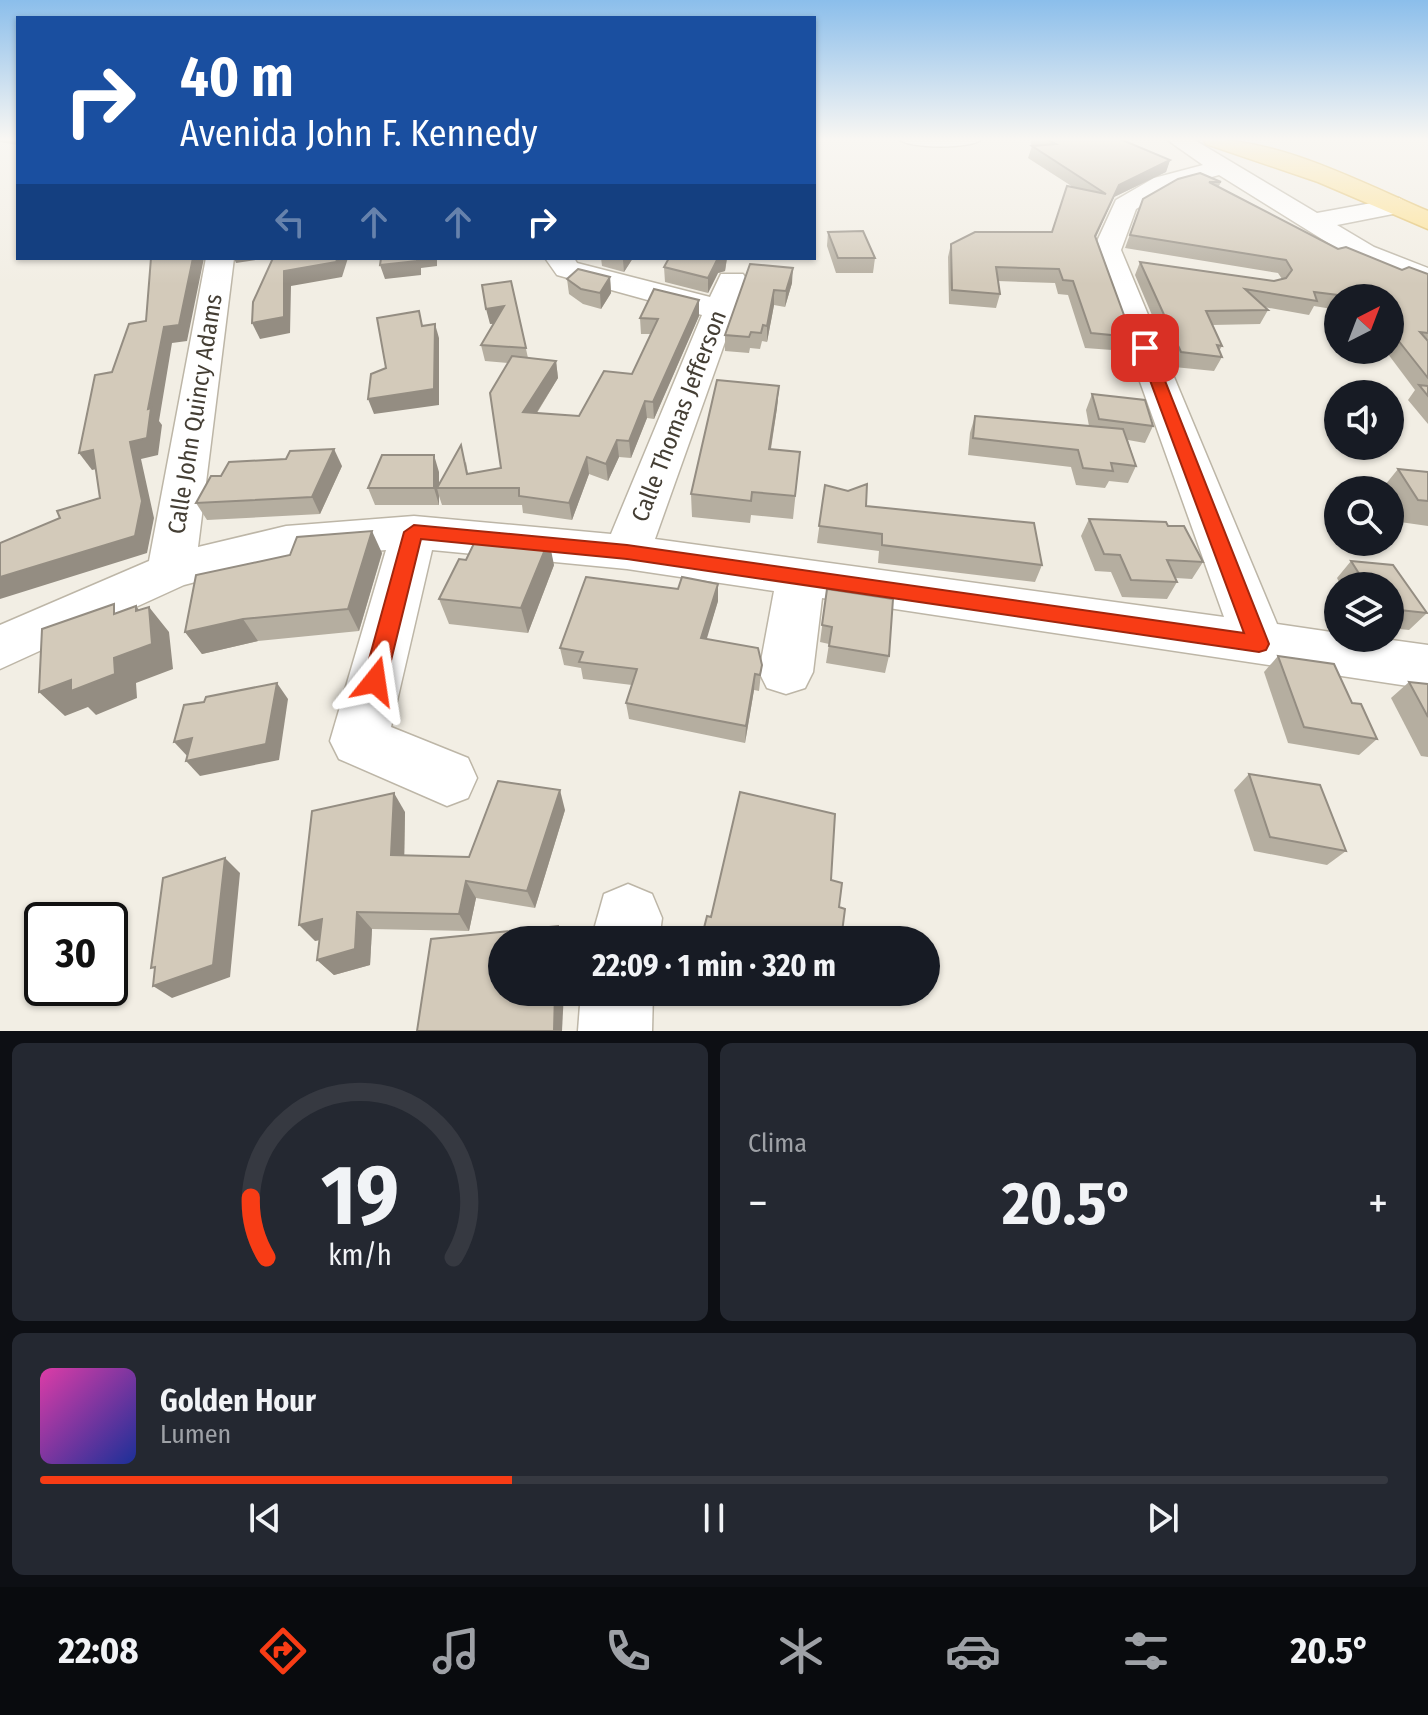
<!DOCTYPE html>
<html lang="es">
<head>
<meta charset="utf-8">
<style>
  body { margin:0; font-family:"Fira Sans Condensed",sans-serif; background:#242831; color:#f1f3f6; height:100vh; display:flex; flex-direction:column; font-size:30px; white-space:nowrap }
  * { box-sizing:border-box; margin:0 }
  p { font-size:26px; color:#9ea1a6 }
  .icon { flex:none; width:44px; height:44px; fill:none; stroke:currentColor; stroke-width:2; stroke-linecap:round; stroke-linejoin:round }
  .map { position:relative; height:1031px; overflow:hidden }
  .drawer { display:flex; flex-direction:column; gap:12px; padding:12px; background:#0d0f14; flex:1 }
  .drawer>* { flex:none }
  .guide { position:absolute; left:16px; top:16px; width:800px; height:244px; border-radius:0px; box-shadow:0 2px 6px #0004; background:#1a4fa0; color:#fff; overflow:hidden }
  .needle { width:52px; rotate:42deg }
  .tools { position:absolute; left:1324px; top:284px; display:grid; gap:16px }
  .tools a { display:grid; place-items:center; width:80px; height:80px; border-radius:50%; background:#171b24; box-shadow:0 2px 6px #0004; font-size:40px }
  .speed { position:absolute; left:24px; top:902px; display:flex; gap:16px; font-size:40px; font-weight:700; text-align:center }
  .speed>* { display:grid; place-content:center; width:104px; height:104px; border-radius:50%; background:#171b24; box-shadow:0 2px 6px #0004; line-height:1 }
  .speed .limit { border:4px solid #111; border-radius:12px; background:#fff; color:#111 }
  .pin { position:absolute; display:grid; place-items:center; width:68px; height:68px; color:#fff; margin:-34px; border-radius:16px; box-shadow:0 4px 12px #0006 }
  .me { position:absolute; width:88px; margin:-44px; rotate:15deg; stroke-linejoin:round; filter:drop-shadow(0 0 6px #0008) }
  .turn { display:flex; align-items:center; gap:28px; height:168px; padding:0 32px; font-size:36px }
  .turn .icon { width:104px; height:104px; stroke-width:2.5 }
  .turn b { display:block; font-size:56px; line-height:68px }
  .lanes { display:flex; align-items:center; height:76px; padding:0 32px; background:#0003; justify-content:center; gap:40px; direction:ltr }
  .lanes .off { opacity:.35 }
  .big { font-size:60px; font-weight:700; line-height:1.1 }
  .drawer .card { flex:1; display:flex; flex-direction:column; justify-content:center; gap:12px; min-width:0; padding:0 28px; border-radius:12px; background:#242831 }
  .drawer .dial { align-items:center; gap:0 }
  .dial svg { height:208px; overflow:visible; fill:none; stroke:#363941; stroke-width:7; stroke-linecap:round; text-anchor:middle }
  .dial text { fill:#f1f3f6; stroke:none }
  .song { display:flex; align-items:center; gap:24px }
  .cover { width:96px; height:96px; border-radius:12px; background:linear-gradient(135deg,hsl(320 70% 55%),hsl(230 70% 35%)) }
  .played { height:8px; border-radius:4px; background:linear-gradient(90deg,#f83c15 35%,#363941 35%) }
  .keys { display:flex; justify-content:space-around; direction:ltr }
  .heat { display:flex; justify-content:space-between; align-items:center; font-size:44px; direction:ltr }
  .drawer .tiles { flex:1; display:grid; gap:12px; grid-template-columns:1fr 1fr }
  .card:last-child { grid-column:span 2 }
  .trip { position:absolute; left:488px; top:926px; width:452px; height:80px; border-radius:40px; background:#171b24; box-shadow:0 2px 6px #0004; font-weight:700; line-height:80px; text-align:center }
  .dock { display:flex; height:128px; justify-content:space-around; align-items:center; background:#090b0e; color:#9ea1a6 }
  .dock .icon { width:56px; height:56px }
  .dock .current { color:#f83c15 }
  .dock b { font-size:36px; color:#f1f3f6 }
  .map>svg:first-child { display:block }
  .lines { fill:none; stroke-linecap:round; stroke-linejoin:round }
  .minor-casing { stroke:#bdb6a7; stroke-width:3 }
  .major-casing { stroke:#e2be62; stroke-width:3 }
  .minor { fill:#fff; fill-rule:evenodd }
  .major { fill:#fde192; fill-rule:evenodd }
  .wall { fill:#b5aea0 }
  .shaded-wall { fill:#948d82 }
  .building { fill:#d3caba; stroke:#948d82; stroke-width:2 }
  .route { fill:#f83c15; stroke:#a1270e; stroke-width:2 }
  .labels { text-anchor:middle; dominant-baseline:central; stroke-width:6; stroke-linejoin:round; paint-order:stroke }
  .street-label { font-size:24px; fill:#443e34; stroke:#fff }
</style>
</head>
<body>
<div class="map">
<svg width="1428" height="1031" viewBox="0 0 1428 1031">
  <rect width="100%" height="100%" fill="#f2eee4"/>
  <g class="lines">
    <defs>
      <g id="minor">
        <path d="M899,139h83c-9,10 -74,10 -83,0z"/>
        <path d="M1166,139h27l124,74 82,-15 13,8 -4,5 -71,14 37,22 54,21v20l-74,-29 -135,-84 -47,13 -36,21 -15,41 156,374 61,9v5h39l51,7v44l-606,-91 -9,74 -8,16 -19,6 -19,-6 -8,-16 15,-81 -147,-22 -195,-19 -41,177 77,31 9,20 -9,20 -21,8 -108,-47 -9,-18 56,-191 -100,8 -102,27 -184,84v-44l149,-64 57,-303h28l-36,289 88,-21 128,-10 197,18 91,-219 -145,-40 -12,-17h29l3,5 133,34 11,-23h22l4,6 -92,259 569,78 -131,-367 23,-50 38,-22 49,-13z"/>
        <path d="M628,884l24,10 10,24 -3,22h-68l13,-46z"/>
        <path d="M581,992h72l-1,39h-74z"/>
      </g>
      <path id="major" d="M1203,139c77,0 155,42 225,72v18l-110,-47 -112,-38z"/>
    </defs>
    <use href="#minor" class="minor-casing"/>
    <use href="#major" class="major-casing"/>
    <use href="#minor" class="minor"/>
    <use href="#major" class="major"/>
  </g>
  <g class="wall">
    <path d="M0,139h18v6l-18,-3z"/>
    <path d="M1032,139h88l50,21 -4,12 -52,25 -18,40 36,100 -6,14 -41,-3 -17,-53 -10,-1 -3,-11 -57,-2 2,13 -4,14 -47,-4 -1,-47 3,-13 101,-12 21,-45 -45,-29 4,-12 -1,-1z"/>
    <path d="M1178,179l43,3 -3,6 120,61 64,21 26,4v150l-20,-24 7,-10 -30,-40h5v-52h-52v12l-24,-4 -5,9 -45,-8 4,3 -8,14 -48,1 10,21 -3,5 3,6 -8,14 -40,-4 -39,-92 5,-13 134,19 8,-2 -4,-6 -153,-25 18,-49z"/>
    <path d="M828,232l47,26 -2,15h-37l-9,-27z"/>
    <path d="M601,258h32l-9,14 -22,-6z"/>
    <path d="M669,258h58l-2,13 -7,2 -10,20 -43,-11 -1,-15z"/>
    <path d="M750,264l42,19 -7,24 -11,-2 -7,37 -5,-1 -2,8 -10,-1 -1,5 -24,-2v-16z"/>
    <path d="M610,277l1,16 -10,16 -18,-5 -14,-10 -2,-15z"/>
    <path d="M511,281l17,77 28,3 2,17 -21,35 42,3 53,-42 19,-40h-10l-1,-16 59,-18v16l-45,103 -7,-1 -16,40 -12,-1 -11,24 -19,-7 -17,46 -49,-7 -1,-8h-80l-3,-9v9h-64l-7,-17 71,-16v12l27,-22 2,12 33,-6 7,-105 -23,-2 -4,-16 13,-21h-4z"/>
    <path d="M779,386l-2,22 -6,41 29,3 -7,67 -42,-4 -1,8 -58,-6 -1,-23z"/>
    <path d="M1092,394l61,32 -8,17 -17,-3 8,26 -8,17 -19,-2 -4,7 -29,-3 -5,-18 -103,-12 2,-22 5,-17 114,10 -3,-16z"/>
    <path d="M342,466l-22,48 -113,6 -11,-17z"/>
    <path d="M1398,469l30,3v54l-28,-4 -10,-16v-16h-9z"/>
    <path d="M825,485l41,21 176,59 -7,17 -157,-19 1,-12 -62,-8z"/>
    <path d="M1089,519l79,7 35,36 -11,17 -16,-1 1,4 -10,17 -45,-2 -11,-25 -16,-1 -14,-35z"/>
    <path d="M382,553l-23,78 -101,10 -56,13 -17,-22z"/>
    <path d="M1351,561l42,4 34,48 -18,17 -19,-2v-42h-49l-4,-8z"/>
    <path d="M554,565l-26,68 -79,-9 -10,-25z"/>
    <path d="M678,589l40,12 -12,38 56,26 -3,26 -5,-1 -9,53 -116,-24 -3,-16 6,-18 -49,-6 -2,-11 -17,-3 -4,-17z"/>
    <path d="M827,589l62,67 -4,17 -59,-10 3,-19 -9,-2z"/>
    <path d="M1278,656l99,83 -18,16 -71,-12 -24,-71z"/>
    <path d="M1409,682l19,2v73l-7,-1 -30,-58z"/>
    <path d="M1249,774l97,77 -19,14 -73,-14 -20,-61z"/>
    <path d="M565,810l-30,98 -59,-10 -7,33 -97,-2 -2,36 -36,10 -17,-15 3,-20 -5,1 90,-129 -1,43 65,2z"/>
    <path d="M802,992h48l-5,12z"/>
  </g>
  <g class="shaded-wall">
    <path d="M1170,160l-4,12 -52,25 -24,52 5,-13 24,-51z"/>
    <path d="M193,258h11l-17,83 -15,2 -13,78 3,4 -4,30 -17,4 13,59 -7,35 -147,46v-22l135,-41 -5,-94 18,-33 16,-82z"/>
    <path d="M234,258h35l-33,5z"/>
    <path d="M338,258h10l-6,19 -51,9 -1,47 -30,6 -8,-16 32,-52z"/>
    <path d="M417,258h20v8l-16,2v7l-36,4 -5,-14z"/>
    <path d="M625,258h8l-9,14 -1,-12z"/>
    <path d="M718,258h9l-2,13 -7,2 -10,20v-15z"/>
    <path d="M793,268l-1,15 -7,24 1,-16z"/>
    <path d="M610,277l1,16 -10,16 -1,-16z"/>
    <path d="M774,290v15l-7,37v-16z"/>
    <path d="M699,300v16l-45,103 -1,-17z"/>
    <path d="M504,306l4,16 -18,2 -4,-15z"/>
    <path d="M435,324l4,14v67l-65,9 -6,-15z"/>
    <path d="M556,361l2,17 -31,50 -4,-16z"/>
    <path d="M779,386l-2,22 -10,63 2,-22z"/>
    <path d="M645,401l2,17 -16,40 -2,-17z"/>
    <path d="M617,440l2,17 -11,24 -2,-17z"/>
    <path d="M334,449l8,17 -22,48 -8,-17z"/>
    <path d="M93,450l12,17 -13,3 -13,-17z"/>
    <path d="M434,455l5,17v16h-2l2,8v9l-5,-17z"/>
    <path d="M587,457l2,17 -17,46 -3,-17z"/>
    <path d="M372,531l10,22 -23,78 -11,-22z"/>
    <path d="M549,540l5,25 -26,68 -7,-25z"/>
    <path d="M718,584v17l-16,54 -1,-17z"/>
    <path d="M136,606l14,18 -1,-17 20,25 4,37 -37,14 1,15 -41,17 -8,-8 -23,9 -26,-24 97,-81z"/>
    <path d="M243,619l15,22 -56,13 -17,-22z"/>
    <path d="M755,674l-1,16 -9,53 1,-17z"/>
    <path d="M277,683l11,16 -9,61 -79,16 -14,-15z"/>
    <path d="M192,738l-3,20 -15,-16z"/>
    <path d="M560,790l5,20 -30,98 -8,-17z"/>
    <path d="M394,793l11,19 -1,61 -13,-18z"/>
    <path d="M225,858l15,15 -10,104 -58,21 -19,-12z"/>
    <path d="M466,881l10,17 -7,33 -10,-17z"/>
    <path d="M357,912l15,17 -2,36 -36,10 -17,-15z"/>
    <path d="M322,919l16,16 -23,6 -16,-16z"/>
    <path d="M558,926l5,14h-6z"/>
    <path d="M555,992h9l-2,39h-8z"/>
  </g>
  <g class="building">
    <path d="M1046,139h74l50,21 -51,25 -24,51 37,101 -41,-4 -18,-52 -10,-1 -4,-11 -63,-2 4,27 -48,-4 -1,-46 24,-12h77l15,-46 39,8 -74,-48 24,-2z"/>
    <path d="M1200,173l21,9h-12l129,67 8,-2 56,23 7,-3 19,7v59l-8,-1 8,9v37l-38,-48v-32h-28l-48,-6 3,9 -72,-12 23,21 -62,1 16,35 -5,-1 5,12 -41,-5 -41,-90 134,19 12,-3 6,-8 -6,-10 -156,-25 13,-36 35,-20z"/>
    <path d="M863,231l12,27h-37l-10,-26z"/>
    <path d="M151,258h42l-14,67 -15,2 -16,82 3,-1 -4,30 -17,4 12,59 -7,35 -135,41v-34l60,-25 -3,-7 43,-13 -7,-48 -14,3 16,-78 17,-3 17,-48 17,-3z"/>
    <path d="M273,258h65l-2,4 -52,9v46l-32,6 1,-21z"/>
    <path d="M381,258h36v3l-37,4z"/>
    <path d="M669,258h49l-10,20 -44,-11z"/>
    <path d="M750,264l43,4 -7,23 -12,-1 -7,36 -4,-1 -2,8 -10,-1 -2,5 -24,-2z"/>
    <path d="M578,269l32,8 -10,16 -19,-4 -14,-10z"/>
    <path d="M511,281l15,67 -45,-3 23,-39 -18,3 -4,-24z"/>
    <path d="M654,289l45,11 -46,102 -8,-1 -16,40 -12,-1 -11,24 -19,-7 -18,46 -50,-7v-8h-82l24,-43 6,29 34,-6 -11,-75 22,-37 44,5 -33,51 56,4 25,-45 28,3 26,-55 -18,-1z"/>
    <path d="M419,311l3,15 13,-2 -1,65 -66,10 3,-25 15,-6 -9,-50z"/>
    <path d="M717,380l62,6 -10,63 31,3 -5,44 -43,-4 -1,9 -60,-7z"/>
    <path d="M1419,385l9,1v10z"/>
    <path d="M1092,394l53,6 8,26 -54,-7z"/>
    <path d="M975,416l148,13 13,37 -25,-3 2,8 -30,-3 -5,-18 -105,-12z"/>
    <path d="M334,449l-22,48 -116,6 15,-27h10l8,-14 57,-3 4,-8z"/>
    <path d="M382,455h52v33h-66z"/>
    <path d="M1398,469l30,3v29l-10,-1z"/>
    <path d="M867,484l-1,22 168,17 8,42 -160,-20v-11l-63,-8 6,-41 23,6z"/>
    <path d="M1089,519l77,3 2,4h16l19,36 -36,-2 10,22 -46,-2 -11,-25 -16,-1z"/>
    <path d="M372,531l-24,78 -105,10 -58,13 11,-57 94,-20 7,-18z"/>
    <path d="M479,533l70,7 -28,68 -82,-9 20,-40 7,1z"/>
    <path d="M1351,561l42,4 34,48 -37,-4v-23h-23z"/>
    <path d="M586,577l92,12 4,-12 36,7 -17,54 57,10 4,17 -2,10 -5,-1 -9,52 -120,-23 11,-34 -58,-7 4,-10 -23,-4z"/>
    <path d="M827,589l66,10 -4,57 -60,-10 3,-19 -10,-2z"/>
    <path d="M114,604v10l22,-8v5l13,-4 3,37 -38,14 1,16 -44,17v-11l-32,12 3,-63z"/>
    <path d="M1278,656l56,8 18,39 9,1 16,35 -73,-12z"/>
    <path d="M1409,682l19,2v33z"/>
    <path d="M277,683l-11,61 -80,17 6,-23 -18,4 10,-37 20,-3 2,-5z"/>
    <path d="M1249,774l71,11 26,66 -76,-14z"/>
    <path d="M498,781l62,9 -33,101 -61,-10 -7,33 -102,-2 -2,37 -38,11 5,-41 -23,6 13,-114 82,-18 -3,62 78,2z"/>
    <path d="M740,792l95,22 -4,66 11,3 -3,24 6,2 -4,31h-140l6,-24 4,1z"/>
    <path d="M225,858l-12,107 -60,21 2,-19 -4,1 12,-90z"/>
    <path d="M558,926l-1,14h-55v52h53l-1,39h-137l14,-92z"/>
  </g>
  <linearGradient id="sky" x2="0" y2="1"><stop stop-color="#8bbeeb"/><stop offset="0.49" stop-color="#f9f7f3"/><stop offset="1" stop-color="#f9f7f3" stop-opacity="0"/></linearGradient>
  <rect width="1428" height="284" fill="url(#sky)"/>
  <path class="route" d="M1145,343l7,5 117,296 -3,6 -7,2 -632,-93 -206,-20 -35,142 -4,7h-15l-4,-7 41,-149 10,-7 213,20 617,88 -106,-285z"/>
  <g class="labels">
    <g class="street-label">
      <text transform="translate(195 414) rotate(-81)">Calle John Quincy Adams</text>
      <text transform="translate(679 416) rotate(-69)">Calle Thomas Jefferson</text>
    </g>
  </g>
</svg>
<div class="tools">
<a><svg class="needle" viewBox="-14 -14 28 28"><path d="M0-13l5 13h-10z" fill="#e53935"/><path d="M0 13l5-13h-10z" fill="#9ea1a6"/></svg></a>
<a><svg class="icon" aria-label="sound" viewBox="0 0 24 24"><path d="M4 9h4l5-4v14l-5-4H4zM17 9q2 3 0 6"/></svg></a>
<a><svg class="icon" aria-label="search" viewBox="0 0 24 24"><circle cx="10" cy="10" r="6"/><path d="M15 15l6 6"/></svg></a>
<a><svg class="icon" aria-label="layers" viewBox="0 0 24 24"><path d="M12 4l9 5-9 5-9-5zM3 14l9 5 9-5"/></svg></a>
</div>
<div class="speed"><div class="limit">30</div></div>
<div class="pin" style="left:1145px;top:348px;background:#d93025"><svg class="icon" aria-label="arrive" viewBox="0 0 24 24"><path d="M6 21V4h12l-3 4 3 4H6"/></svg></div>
<svg class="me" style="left:375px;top:681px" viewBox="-20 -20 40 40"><path d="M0-17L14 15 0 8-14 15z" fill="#f83c15" stroke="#fff" stroke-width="4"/></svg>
<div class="trip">22:09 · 1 min · 320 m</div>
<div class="guide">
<div class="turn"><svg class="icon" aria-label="right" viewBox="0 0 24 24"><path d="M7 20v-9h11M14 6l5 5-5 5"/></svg><div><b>40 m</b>Avenida John F. Kennedy</div></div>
<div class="lanes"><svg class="icon off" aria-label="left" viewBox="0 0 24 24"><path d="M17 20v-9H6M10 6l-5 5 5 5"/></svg><svg class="icon off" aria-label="ahead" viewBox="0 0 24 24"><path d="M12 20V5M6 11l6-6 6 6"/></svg><svg class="icon off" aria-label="ahead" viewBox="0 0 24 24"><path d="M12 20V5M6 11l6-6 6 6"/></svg><svg class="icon" aria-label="right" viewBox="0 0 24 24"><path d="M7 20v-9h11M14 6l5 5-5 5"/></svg></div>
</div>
</div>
<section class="drawer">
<div class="tiles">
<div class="card dial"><svg viewBox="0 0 100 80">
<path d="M14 69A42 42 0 1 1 86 69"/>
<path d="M14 69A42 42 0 0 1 8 46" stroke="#f83c15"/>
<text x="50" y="56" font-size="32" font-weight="700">19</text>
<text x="50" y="72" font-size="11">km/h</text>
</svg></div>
<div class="card"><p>Clima</p>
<div class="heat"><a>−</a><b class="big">20.5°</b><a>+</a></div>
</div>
<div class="card">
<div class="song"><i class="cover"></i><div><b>Golden Hour</b><p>Lumen</p></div></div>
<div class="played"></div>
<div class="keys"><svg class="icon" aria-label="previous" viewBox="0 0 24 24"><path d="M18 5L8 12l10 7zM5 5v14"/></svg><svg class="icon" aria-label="pause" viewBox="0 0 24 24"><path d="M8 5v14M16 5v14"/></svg><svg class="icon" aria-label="next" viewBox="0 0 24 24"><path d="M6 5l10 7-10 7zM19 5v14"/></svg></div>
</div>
</div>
</section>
<nav class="dock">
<b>22:08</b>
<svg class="icon current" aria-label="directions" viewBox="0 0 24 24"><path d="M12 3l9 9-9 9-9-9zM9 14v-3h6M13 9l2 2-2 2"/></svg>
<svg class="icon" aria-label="music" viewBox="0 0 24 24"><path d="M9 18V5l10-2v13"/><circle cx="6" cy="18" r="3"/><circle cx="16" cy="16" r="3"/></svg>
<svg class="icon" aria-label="phone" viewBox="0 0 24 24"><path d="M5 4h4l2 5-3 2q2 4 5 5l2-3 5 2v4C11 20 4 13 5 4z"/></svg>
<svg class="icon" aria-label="climate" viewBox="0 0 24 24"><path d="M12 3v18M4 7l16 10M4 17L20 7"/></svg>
<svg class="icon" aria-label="car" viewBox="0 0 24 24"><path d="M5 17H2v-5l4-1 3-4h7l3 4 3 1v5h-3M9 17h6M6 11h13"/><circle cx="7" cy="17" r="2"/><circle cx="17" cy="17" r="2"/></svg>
<svg class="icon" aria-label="filters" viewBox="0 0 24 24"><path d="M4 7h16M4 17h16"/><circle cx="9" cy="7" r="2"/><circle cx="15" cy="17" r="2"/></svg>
<b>20.5°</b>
</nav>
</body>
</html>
